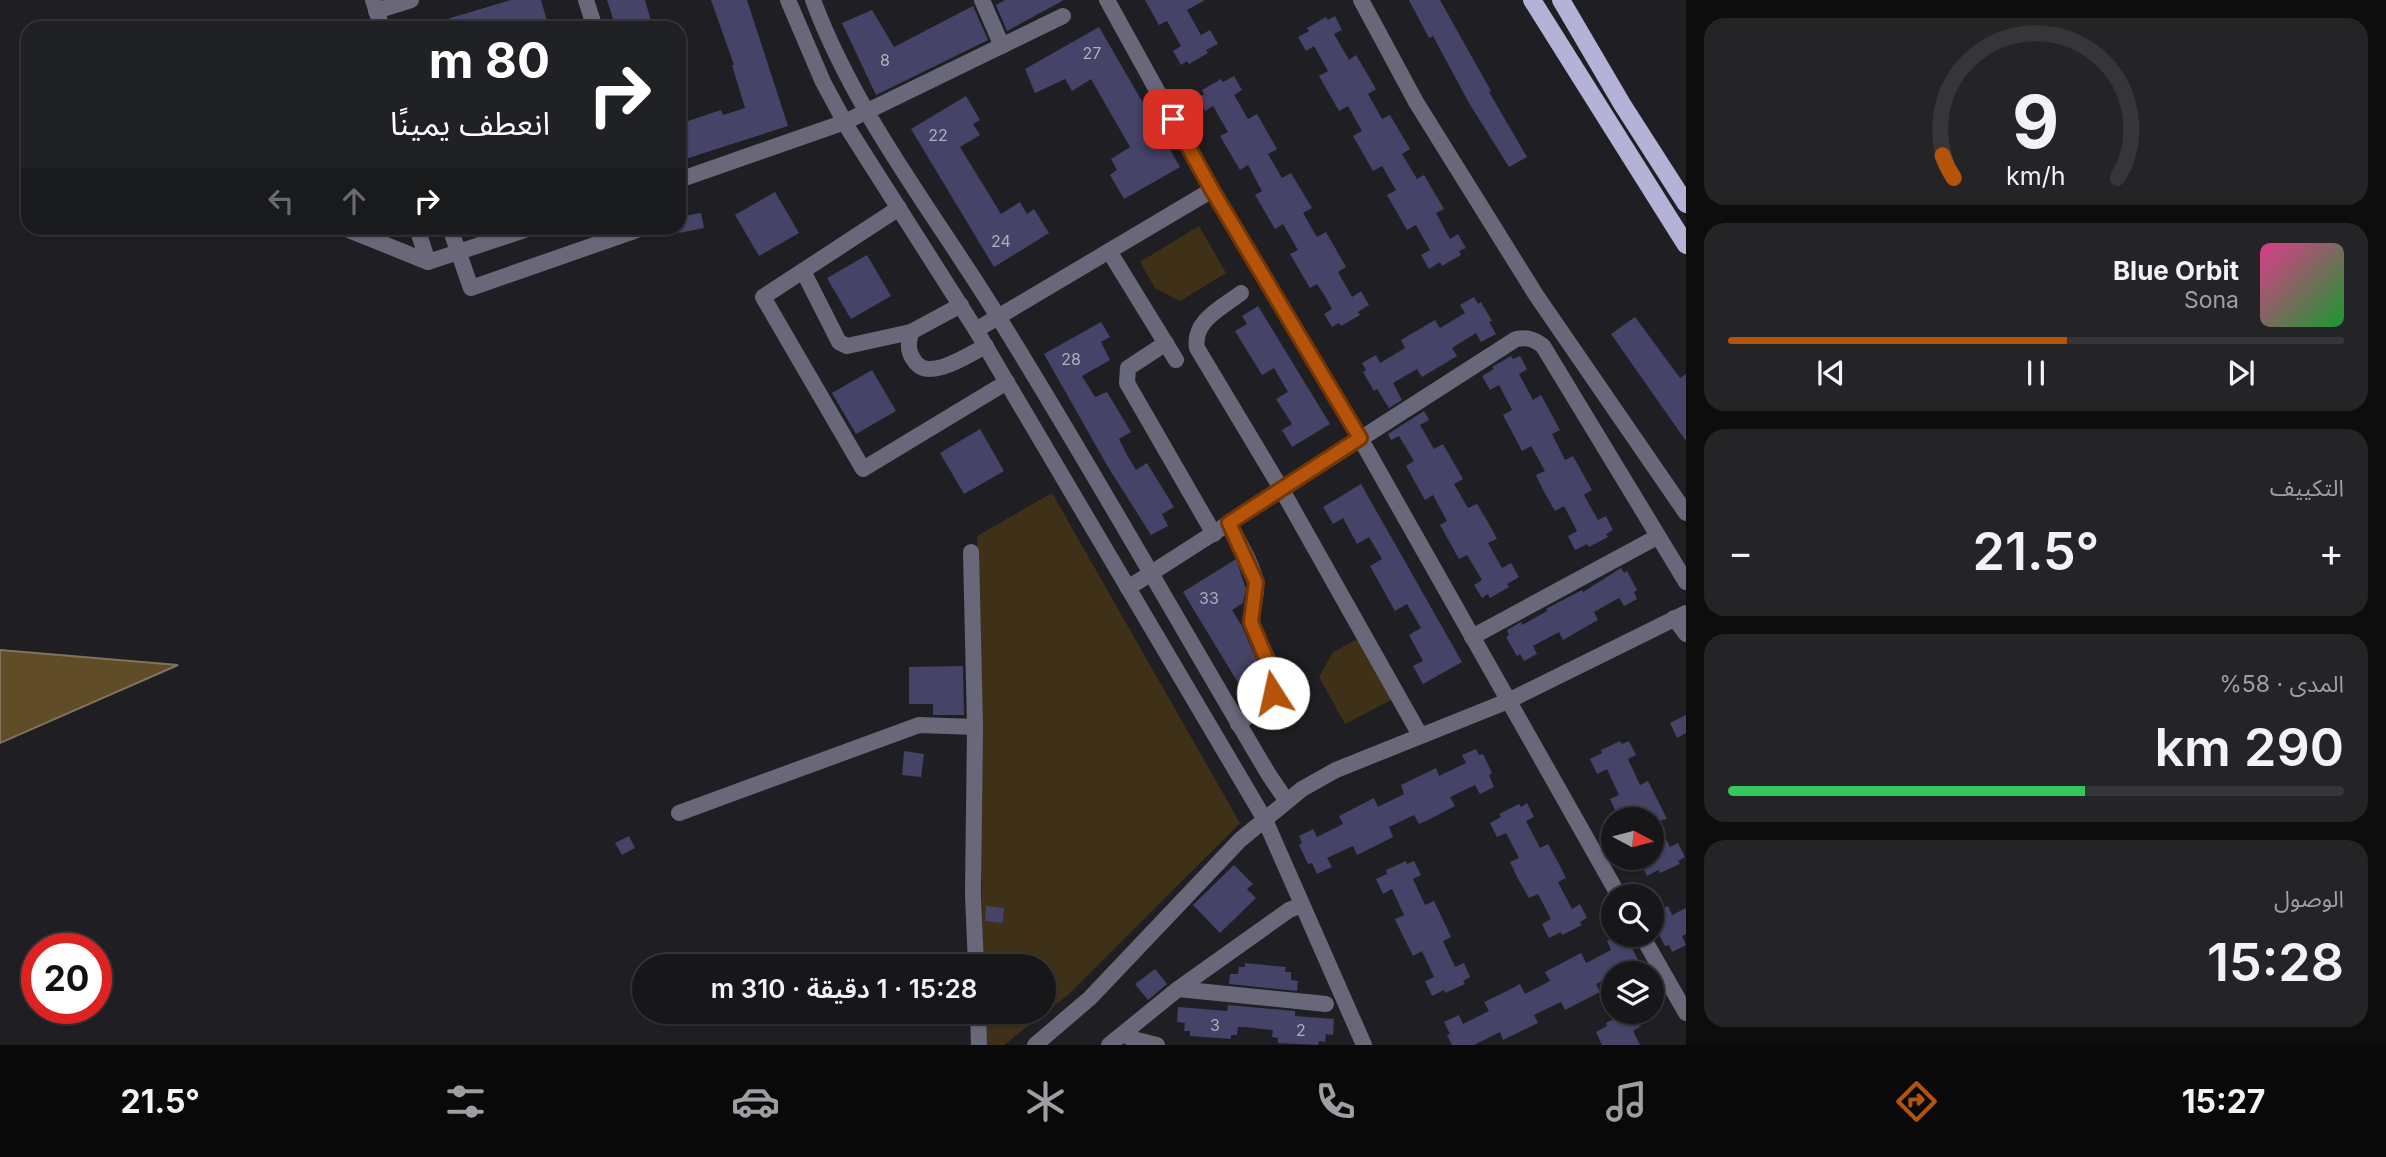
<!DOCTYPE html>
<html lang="ar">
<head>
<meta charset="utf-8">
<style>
  body { margin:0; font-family:Inter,"Noto Sans Arabic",sans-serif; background:#242427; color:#f1f3f6; direction:rtl; height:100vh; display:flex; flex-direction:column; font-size:26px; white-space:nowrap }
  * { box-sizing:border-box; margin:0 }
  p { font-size:23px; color:#9e9fa2 }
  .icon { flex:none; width:38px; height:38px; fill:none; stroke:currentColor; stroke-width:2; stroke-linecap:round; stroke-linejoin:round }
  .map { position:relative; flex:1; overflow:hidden; direction:ltr }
  .panel { display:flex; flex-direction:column; gap:18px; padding:18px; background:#0d0d0e; width:700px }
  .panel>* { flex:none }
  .guide { position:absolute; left:21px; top:21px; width:665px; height:214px; border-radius:21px; box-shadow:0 2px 5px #0004,0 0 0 2px #363639; direction:rtl; background:#202124; color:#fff; overflow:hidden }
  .needle { width:46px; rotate:97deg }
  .tools { position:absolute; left:1601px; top:807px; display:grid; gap:14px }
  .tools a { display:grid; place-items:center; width:63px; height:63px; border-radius:50%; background:#17171a; box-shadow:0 2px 5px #0004,0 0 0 2px #363639; font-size:35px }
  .speed { position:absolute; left:21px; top:933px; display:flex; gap:14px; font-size:35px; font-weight:700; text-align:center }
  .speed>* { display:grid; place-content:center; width:91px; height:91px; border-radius:50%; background:#17171a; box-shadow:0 2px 5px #0004,0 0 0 2px #363639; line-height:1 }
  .speed .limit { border:10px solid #d22; background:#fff; color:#111 }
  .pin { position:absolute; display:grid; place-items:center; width:60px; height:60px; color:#fff; margin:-30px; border-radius:14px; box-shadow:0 4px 10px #0006 }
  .me { position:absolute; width:77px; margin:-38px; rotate:350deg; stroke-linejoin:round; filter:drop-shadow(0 0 5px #0008) }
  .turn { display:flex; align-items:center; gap:24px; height:147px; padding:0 21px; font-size:32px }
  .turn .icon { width:91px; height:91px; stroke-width:2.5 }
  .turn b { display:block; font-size:49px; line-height:60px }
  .lanes { display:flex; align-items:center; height:66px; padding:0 21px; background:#0003; justify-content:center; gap:35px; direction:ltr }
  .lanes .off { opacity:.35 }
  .big { font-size:52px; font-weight:600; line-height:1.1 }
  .panel .widget { flex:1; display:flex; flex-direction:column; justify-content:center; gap:10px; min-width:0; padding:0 24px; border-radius:21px; background:#242427 }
  .panel .dial { align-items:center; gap:0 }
  .dial svg { height:182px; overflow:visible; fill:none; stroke:#363639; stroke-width:7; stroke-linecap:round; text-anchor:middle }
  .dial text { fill:#f1f3f6; stroke:none }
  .song { display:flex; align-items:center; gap:21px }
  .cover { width:84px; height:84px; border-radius:10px; background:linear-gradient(135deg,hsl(330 70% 55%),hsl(130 70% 35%)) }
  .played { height:7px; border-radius:4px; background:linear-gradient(90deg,#b45309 55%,#363639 55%) }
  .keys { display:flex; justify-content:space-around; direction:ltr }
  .heat { display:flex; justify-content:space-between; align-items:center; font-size:38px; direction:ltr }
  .charge { height:10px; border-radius:5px; background:linear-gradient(90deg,#34c759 58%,#363639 0) }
  .trip { position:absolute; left:632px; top:954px; width:424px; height:70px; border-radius:35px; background:#17171a; box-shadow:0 2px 5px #0004,0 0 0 2px #363639; font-weight:600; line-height:70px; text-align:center; direction:rtl }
  .tab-bar { display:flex; height:112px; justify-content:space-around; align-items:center; background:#09090a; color:#9e9fa2 }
  .tab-bar .icon { width:49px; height:49px }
  .tab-bar .on { color:#b45309 }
  .tab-bar b { font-size:32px; color:#f1f3f6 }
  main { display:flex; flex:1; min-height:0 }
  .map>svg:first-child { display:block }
  .green { fill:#3f3117 }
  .water { fill:#604c26; stroke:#82745b; stroke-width:2 }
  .building { fill:#454367 }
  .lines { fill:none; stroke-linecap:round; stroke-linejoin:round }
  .minor { stroke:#69687a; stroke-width:16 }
  .major { stroke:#b4b3d7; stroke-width:18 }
  .route-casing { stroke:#753606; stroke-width:18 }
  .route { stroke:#b45309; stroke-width:12 }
  .labels { text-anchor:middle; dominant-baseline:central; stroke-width:7; stroke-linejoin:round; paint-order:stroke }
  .number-label { font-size:16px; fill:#b0afba }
</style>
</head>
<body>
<main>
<section class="panel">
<div class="widget dial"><svg viewBox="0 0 100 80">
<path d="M14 69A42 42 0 1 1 86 69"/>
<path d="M14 69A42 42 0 0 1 9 59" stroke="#b45309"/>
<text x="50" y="56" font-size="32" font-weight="700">9</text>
<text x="50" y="72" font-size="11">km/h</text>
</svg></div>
<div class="widget">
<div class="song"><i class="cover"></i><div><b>Blue Orbit</b><p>Sona</p></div></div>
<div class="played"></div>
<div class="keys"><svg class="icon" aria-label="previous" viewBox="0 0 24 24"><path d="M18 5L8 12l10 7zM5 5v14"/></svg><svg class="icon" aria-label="pause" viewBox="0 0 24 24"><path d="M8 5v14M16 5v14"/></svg><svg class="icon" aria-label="next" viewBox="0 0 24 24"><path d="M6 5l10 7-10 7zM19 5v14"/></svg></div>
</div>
<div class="widget"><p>التكييف</p>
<div class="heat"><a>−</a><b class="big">21.5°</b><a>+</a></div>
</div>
<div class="widget"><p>المدى · 58%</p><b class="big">290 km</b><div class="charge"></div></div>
<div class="widget"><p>الوصول</p><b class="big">15:28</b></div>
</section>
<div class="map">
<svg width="1686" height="1045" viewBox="0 0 1686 1045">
  <rect width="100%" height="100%" fill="#1f1f23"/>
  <g class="green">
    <path d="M1199,226l27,47 -46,28 -25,-13 -15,-26z"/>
    <path d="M1052,493l188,330 -171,171 -65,51h-19l-1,-33h59v-46h-60l-6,-430z"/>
    <path d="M1360,638l33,61 -48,25 -26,-47 14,-25z"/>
  </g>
  <path class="water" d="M0,650l178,15 -178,78z"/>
  <g class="building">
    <path d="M511,0h30l8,28h-121l-1,-3z"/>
    <path d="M607,0h38l8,28h-37z"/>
    <path d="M711,0h36l41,126 -109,35v-37l42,-14 2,5 22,-7 -13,-43h2z"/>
    <path d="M1005,0h59l-57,31 -11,-26z"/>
    <path d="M1145,0h60l-18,10 14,25 9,-5 8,14 -12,6 2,3 -19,11 -2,-3 -6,4 -8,-14 8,-5 -14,-25 -8,4z"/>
    <path d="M1409,0h31l51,91 -2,1 38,65 -18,10 -40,-64 -36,-67 -4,2z"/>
    <path d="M973,6l15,34 -112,55 -34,-72 30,-13 22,37z"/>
    <path d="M1335,16l7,14 -8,4 15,26 7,-5 6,10 14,24 -8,5 14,25 8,-4 20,34 -8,5 15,25 7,-4 20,34 -8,4 14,26 8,-5 8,14 -7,3 2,4 -19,11 -2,-4 -11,7 -8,-14 9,-5 -14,-25 -9,5 -20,-35 9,-5 -14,-24 -9,5 -20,-35 9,-5 -14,-25 -9,5 -20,-35 9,-5 -14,-25 -8,5 -8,-14 11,-6 -2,-3 19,-11 2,3z"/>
    <path d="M1099,27l81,140 -56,32 -14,-24 7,-5 -6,-11 19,-12 -39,-68 -19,12 -7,-12 -30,14 -10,-24z"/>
    <path d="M1234,76l8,14 -8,5 14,24 9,-5 20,35 -9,5 14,24 9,-5 21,35 -9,5 14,24 9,-5 20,35 -8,5 14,25 9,-6 8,14 -11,7 2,3 -19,11 -2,-3 -7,4 -8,-13 8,-5 -7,-13 -8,-12 -7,4 -20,-34 8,-4 -15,-26 -8,5 -20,-34 7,-4 -14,-26 -8,5 -20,-34 8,-4 -15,-26 -8,5 -7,-13 6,-4 -2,-4 19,-11 2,3z"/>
    <path d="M966,96l14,24 -7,4 7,11 -20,12 41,67 19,-12 7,12 7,-5 15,24 -55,34 -83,-138z"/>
    <path d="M775,192l24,41 -40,23 -24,-41z"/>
    <path d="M701,213l3,15 -25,5v-16z"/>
    <path d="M867,255l24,41 -40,23 -24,-41z"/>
    <path d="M1474,297l4,7 3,-2 11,19 -3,1 7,12 -15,8 -5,-9 -24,15 5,8 -35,21 -5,-8 -24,14 9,17 -13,8 -12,-19 -3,2 -11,-19 3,-2 -4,-7 14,-8 4,8 25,-15 -4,-8 34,-20 5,8 25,-15 -5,-8z"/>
    <path d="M1258,306l72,118 -38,23 -10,-17 10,-6 -16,-25 12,-7 -14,-24 -12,7 -27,-44 12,-7 -5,-8z"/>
    <path d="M1635,317l45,61 6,-4v67l-75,-107z"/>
    <path d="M1101,322l9,15 -9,5 9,18 -28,16 13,21 12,-5 24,40 -12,7 8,16 9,15 11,-7 27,44 -12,7 6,12 -17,9 -43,-68 -64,-113z"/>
    <path d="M1511,356l2,3 7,-3 7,13 -8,5 14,26 8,-5 19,35 -8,4 13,26 8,-4 19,34 -8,5 14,25 8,-4 7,14 -7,4 2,3 -19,10 -2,-3 -12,6 -7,-14 9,-5 -13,-25 -9,5 -12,-21 -7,-15 9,-4 -14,-25 -9,5 -19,-36 9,-5 -13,-25 -9,5 -8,-14 12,-7 -2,-2z"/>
    <path d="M872,370l24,41 -40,23 -24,-41z"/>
    <path d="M1424,411l5,9 -9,5 14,24 9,-5 20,35 -9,5 14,24 9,-4 12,20 8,15 -9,4 14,25 9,-5 8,14 -12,7 2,3 -19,11 -2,-4 -6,4 -8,-13 8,-5 -15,-25 -8,4 -19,-34 7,-4 -14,-26 -8,5 -19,-34 8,-5 -15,-25 -8,4 -3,-6z"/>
    <path d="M980,429l24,42 -40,23 -24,-41z"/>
    <path d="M1361,484l101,178 -39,22 -10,-18 10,-5 -14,-26 12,-7 -14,-24 -12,7 -25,-45 12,-7 -13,-22 -12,7 -14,-26 -10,6 -10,-17z"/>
    <path d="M1236,559l10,30 -3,14 -11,7 10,16 19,44 -7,3 5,9 -16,9 -60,-99z"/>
    <path d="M1621,568l3,5 3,-2 10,19 -3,2 3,7 -13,7 -5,-8 -25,14 4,8 -9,5 -26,15 -4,-8 -26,14 4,8 -13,7 -4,-7 -3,2 -11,-19 3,-2 -2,-5 14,-8 1,3 25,-14 -1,-2 36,-19 1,2z"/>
    <path d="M963,666l1,49h-31v-11h-24v-37z"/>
    <path d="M1686,715v18l-9,5 -7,-15z"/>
    <path d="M1620,741l2,3 7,-3 7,14 -8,4 12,26 8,-4 19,38 -10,2 13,26 8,-4 7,14 -7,4 2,3 -20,9 -2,-3 -11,6 -7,-15 12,-3v-39h-33l-9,-20 9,-4 -12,-26 -10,5 -7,-15 12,-6 -1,-3z"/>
    <path d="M1476,749l3,6 4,-1 9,19 -3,2 5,12 -14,7 -5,-9 -25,12 5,9 -25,13 -11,5 -5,-9 -25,12 4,10 -36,18 -4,-9 -26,12 5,9 -15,7 -5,-11 -4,1 -9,-19 3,-2 -3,-7 14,-7 4,8 26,-13 -4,-8 35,-18 4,9 26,-13 -3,-9 35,-17 3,8 27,-13 -4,-8z"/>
    <path d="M904,751l20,3 -3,23 -19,-2z"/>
    <path d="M1527,803l7,14 -8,4 14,27 8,-4 11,20 7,14 -8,4 14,27 8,-5 7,14 -7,4 2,3 -20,10 -1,-3 -12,6 -7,-14 9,-5 -13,-25 -9,4 -12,-21 -7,-15 9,-4 -13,-25 -9,4 -7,-14 11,-6 -2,-3 20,-10 2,3z"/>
    <path d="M629,836l6,12 -13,7 -7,-12z"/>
    <path d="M1406,861l1,3 7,-3 7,14 -8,4 12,26 9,-4 17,36 -8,4 12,26 9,-4 6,14 -7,4 2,3 -20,9 -1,-3 -12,6 -7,-15 9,-4 -12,-26 -9,5 -11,-22 -7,-15 9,-4 -12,-26 -9,5 -7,-15 11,-5 -1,-4z"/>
    <path d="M1234,865l19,19 -6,5 9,9 -36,35 -27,-28z"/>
    <path d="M986,906l18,2 -1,15 -18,-2z"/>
    <path d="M1668,906l4,9 14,-7v26l-4,2 4,9 -14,7 -3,-7 -4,1 -10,-19 4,-2 -6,-12z"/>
    <path d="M1620,934l7,12 3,-2 10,20 -3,1 3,8h-26v2l-18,9 4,8 -35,18 -4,-8 -27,13 4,8 -35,17 -3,-8 -26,13h-22l-5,-10 3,-1 -6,-12 15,-7 4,9 26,-13 -5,-9 21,-10 15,-8 5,10 25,-13 -5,-9 36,-19 5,10 25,-13 -4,-9z"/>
    <path d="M1245,963l41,4 -1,5h6v8l7,1 -1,10 -68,-7 1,-10h8l1,-7h6z"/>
    <path d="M1155,969l12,15 -19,16 -13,-16z"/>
    <path d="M1228,1005l67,6v5l39,3 -1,16 -7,-1 -1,8 -6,-1 -1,4 -40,-2v-5l-6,-1 1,-7 -28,-3h-7l-1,8h-6v4l-41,-3v-5h-6l1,-8 -8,-1 1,-15 49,4z"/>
    <path d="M1634,1012l7,14 -8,5 7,14h-38l-6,-13 11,-6 -1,-3 19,-10 2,3z"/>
  </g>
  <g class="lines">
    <g class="minor">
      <path d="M373,0l9,28"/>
      <path d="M586,0l9,28"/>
      <path d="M788,0l35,82 26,48 127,200 289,490 99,225"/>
      <path d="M813,0c42,113 121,213 184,315 94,151 181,307 272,460l17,25"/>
      <path d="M982,0l20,46"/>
      <path d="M1107,0l105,190 148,248 259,458"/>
      <path d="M1361,0l55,102 120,193 150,218"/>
      <path d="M376,11l35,-11"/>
      <path d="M679,180l166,-58 218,-106"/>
      <path d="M899,208l-136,89 100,172 144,-87"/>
      <path d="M344,228l84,34 103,-34"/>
      <path d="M417,228l11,34"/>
      <path d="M450,228l21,60 172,-60"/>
      <path d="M1109,251l67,109"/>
      <path d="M803,271l36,71 8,4 64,-14"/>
      <path d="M1241,293c-18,14 -49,28 -44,55l85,142 138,245"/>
      <path d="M961,305l-50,27c-3,12 -4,20 5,31 15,18 53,-9 70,-17"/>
      <path d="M976,330l236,-140"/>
      <path d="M1166,343l-38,25 -1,15 87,151"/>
      <path d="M1229,523c8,16 25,43 27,61 2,14 -8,29 -3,43 7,22 31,49 17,72l-32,25"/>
      <path d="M971,552l4,175 -2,168 3,71"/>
      <path d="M1128,588l388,-249c11,-2 18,0 27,7l143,236"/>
      <path d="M1674,618l12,16"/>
      <path d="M1472,637l185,-100"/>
      <path d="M679,813l240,-88 56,2"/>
      <path d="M1641,934l45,79"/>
      <path d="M1178,989l148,15"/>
      <path d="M978,1012l1,33"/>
      <path d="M1123,1034l10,5 24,6"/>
      <path d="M1035,1045l55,-47 150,-158 62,-51 34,-19 172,-69 178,-88"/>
      <path d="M1109,1045l69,-56 111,-79 13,-5"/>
    </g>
    <g class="major">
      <path d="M1532,0l154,245"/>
      <path d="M1561,0l61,104 64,100"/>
    </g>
  </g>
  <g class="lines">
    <defs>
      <path id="route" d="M1173,119l39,71 148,248 -131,85 27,59 -5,40 24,58 -2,13"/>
    </defs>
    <use href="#route" class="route-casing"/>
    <use href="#route" class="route"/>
  </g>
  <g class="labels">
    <g class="number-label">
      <text x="1092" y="53">27</text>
      <text x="885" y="60">8</text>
      <text x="938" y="135">22</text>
      <text x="1001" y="241">24</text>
      <text x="1071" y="359">28</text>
      <text x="1209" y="598">33</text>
      <text x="1215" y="1025">3</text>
      <text x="1301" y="1030">2</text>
    </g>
  </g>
</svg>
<div class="tools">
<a><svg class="needle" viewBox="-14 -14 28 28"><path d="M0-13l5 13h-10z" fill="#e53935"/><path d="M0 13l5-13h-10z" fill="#9e9fa2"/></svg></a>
<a><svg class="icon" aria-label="search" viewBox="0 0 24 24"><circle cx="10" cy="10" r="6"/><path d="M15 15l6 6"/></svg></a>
<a><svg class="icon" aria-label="layers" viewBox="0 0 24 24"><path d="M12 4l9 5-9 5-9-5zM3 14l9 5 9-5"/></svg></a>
</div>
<div class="speed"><div class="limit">20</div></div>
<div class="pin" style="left:1173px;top:119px;background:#d93025"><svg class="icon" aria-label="arrive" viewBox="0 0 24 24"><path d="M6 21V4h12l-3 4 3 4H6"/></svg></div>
<svg class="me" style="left:1273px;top:693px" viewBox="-20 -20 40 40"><circle r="19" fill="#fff"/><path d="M0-13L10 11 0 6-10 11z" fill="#b45309"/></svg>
<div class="trip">15:28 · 1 دقيقة · 310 m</div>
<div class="guide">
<div class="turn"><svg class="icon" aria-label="right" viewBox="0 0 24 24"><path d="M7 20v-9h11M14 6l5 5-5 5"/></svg><div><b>80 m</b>انعطف يمينًا</div></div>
<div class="lanes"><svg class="icon off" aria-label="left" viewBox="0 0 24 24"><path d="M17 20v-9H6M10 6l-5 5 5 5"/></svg><svg class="icon off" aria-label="ahead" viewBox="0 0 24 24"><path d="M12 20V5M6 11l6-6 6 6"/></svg><svg class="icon" aria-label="right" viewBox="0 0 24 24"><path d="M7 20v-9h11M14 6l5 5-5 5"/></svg></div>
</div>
</div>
</main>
<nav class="tab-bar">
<b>15:27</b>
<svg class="icon on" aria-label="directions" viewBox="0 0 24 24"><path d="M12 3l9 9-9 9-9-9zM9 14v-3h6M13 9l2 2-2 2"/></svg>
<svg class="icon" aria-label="music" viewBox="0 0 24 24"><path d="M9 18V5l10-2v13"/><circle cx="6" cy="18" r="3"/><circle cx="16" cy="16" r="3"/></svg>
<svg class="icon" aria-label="phone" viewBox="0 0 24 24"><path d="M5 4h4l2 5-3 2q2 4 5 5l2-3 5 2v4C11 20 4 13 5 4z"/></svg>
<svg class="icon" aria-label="climate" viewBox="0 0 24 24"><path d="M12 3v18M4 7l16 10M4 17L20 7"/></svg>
<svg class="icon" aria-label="car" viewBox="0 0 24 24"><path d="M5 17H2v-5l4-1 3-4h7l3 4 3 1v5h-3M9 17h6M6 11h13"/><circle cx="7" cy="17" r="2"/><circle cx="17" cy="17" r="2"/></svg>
<svg class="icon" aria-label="filters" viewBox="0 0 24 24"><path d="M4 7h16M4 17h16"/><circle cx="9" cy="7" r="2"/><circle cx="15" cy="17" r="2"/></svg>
<b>21.5°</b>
</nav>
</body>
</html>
